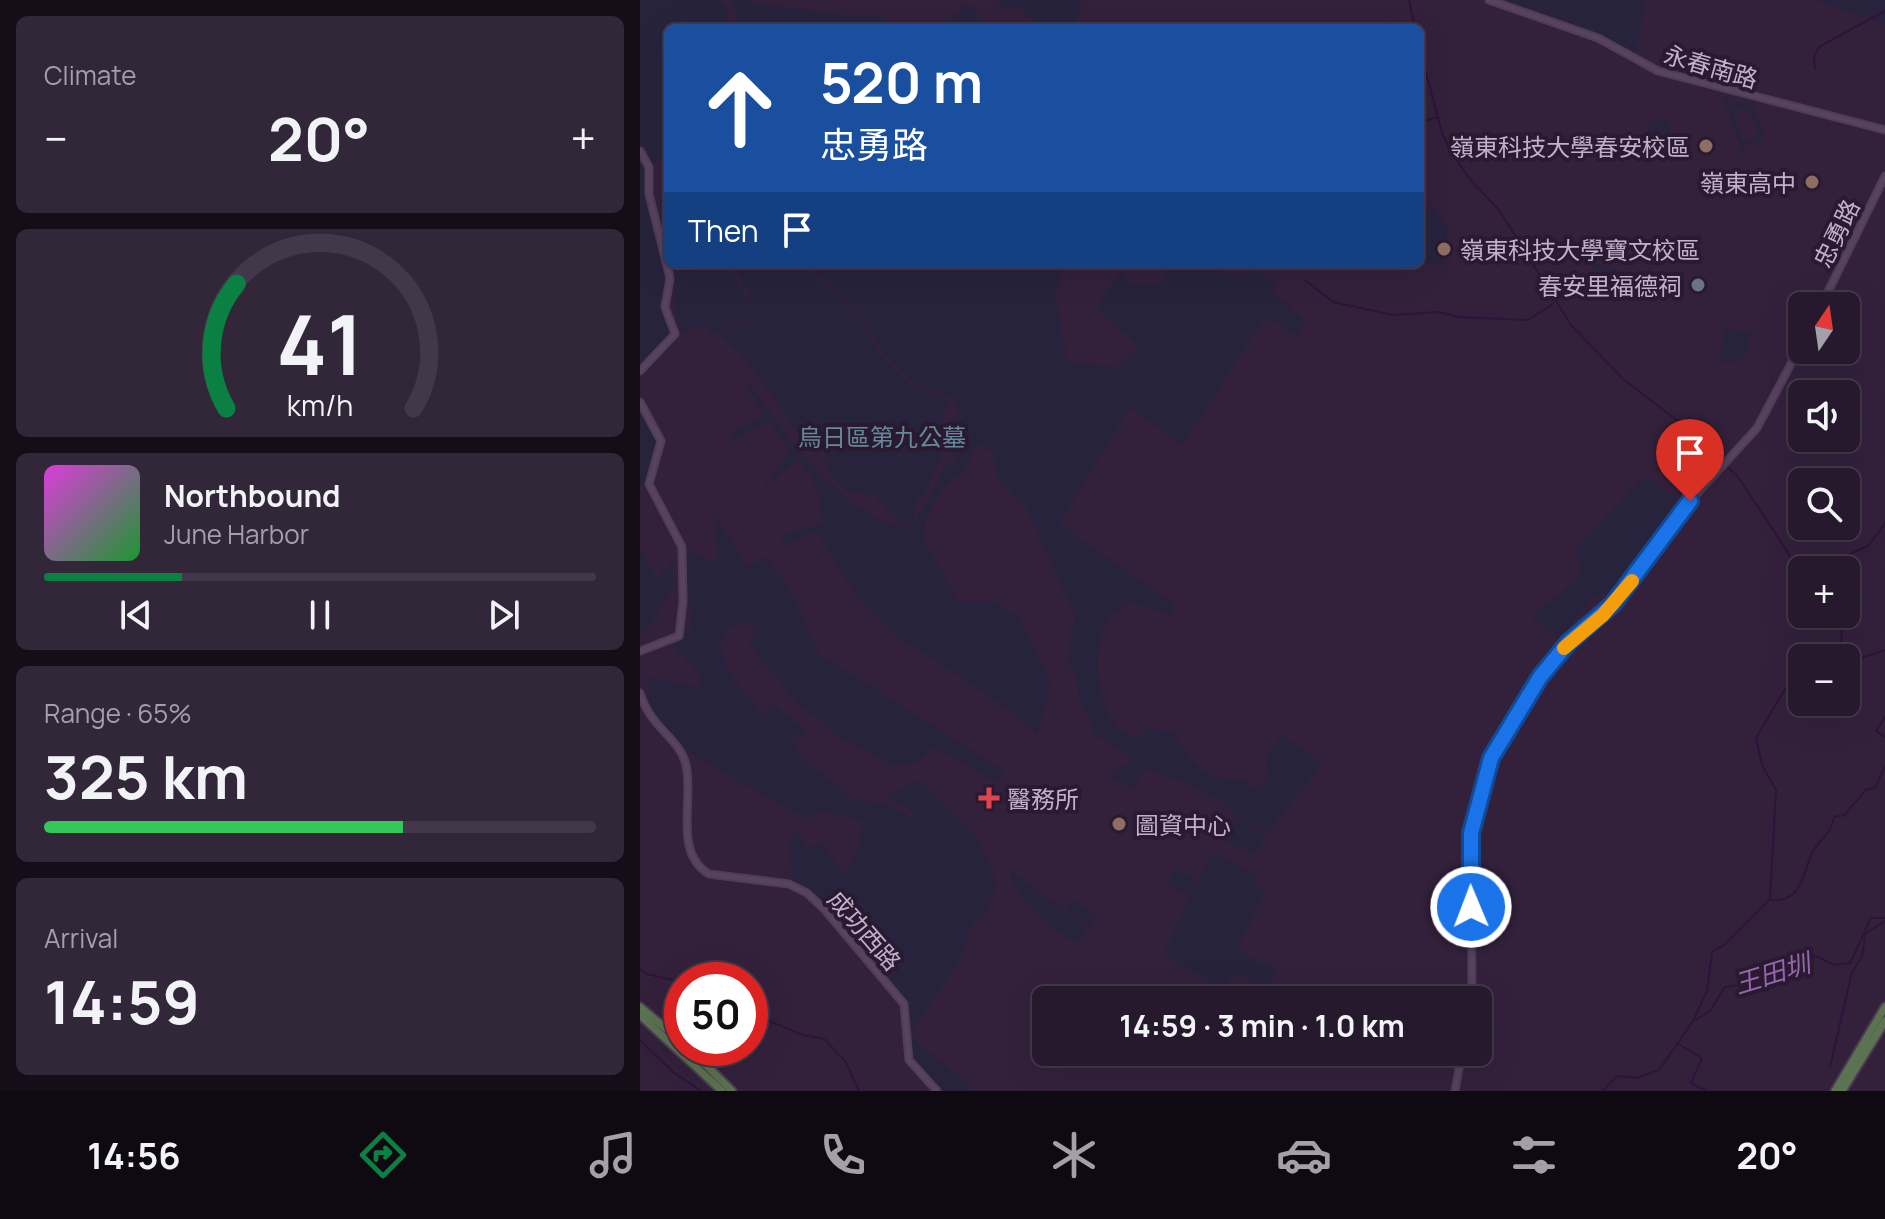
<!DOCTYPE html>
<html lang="en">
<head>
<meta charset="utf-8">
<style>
  body { margin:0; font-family:Manrope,"Noto Sans TC",sans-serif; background:#322639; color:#f1f3f6; height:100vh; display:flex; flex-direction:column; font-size:30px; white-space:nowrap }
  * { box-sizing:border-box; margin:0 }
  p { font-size:26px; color:#a4a0aa }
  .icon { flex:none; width:44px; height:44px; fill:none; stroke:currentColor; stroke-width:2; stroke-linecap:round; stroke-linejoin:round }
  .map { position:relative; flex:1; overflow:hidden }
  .details { display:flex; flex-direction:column; gap:16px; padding:16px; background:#150e19; width:640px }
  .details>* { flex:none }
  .top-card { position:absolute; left:24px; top:24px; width:760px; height:244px; border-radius:12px; box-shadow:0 8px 32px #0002,0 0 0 2px #423849; background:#1a4fa0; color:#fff; overflow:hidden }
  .needle { width:52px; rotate:13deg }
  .controls { position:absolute; left:1148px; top:292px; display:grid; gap:16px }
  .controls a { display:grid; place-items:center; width:72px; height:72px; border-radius:12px; background:#26192d; box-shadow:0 8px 32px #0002,0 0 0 2px #423849; font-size:40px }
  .speed { position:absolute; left:24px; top:962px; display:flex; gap:16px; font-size:40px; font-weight:700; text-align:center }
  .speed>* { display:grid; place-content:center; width:104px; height:104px; border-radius:50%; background:#26192d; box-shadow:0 8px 32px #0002,0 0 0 2px #423849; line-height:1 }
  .speed .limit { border:12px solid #d22; background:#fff; color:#111 }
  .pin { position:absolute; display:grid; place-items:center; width:68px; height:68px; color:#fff; margin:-82px -34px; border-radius:50% 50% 50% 0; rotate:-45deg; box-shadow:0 0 8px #0007 }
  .pin .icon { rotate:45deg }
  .me { position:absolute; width:88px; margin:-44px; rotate:359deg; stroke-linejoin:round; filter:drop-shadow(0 0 6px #0008) }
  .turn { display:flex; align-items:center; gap:28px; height:168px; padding:0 24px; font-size:36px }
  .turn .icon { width:104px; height:104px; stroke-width:2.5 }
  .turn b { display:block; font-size:56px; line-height:68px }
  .then { display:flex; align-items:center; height:76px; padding:0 24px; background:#0003; gap:16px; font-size:30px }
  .big { font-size:60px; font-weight:700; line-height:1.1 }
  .details .widget { flex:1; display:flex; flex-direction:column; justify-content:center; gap:12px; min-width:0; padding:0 28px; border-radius:12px; background:#322639 }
  .details .dial { align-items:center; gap:0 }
  .dial svg { height:208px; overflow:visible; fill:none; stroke:#423849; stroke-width:7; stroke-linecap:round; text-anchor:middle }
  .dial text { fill:#f1f3f6; stroke:none }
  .song { display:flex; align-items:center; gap:24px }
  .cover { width:96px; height:96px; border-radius:12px; background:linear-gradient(135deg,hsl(300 70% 55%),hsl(130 70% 35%)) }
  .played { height:8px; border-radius:4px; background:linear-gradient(90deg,#0b8043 25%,#423849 25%) }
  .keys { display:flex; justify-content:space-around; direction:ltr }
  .heat { display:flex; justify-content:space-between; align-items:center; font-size:44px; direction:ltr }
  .charge { height:12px; border-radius:6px; background:linear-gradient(90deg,#34c759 65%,#423849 0) }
  .trip { position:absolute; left:392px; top:986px; width:460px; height:80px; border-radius:12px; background:#26192d; box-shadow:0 8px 32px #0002,0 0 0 2px #423849; font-weight:700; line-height:80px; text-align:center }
  .tab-bar { display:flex; height:128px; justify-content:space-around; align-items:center; background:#0f0a12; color:#a4a0aa }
  .tab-bar .icon { width:56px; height:56px }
  .tab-bar .current { color:#0b8043 }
  .tab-bar b { font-size:36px; color:#f1f3f6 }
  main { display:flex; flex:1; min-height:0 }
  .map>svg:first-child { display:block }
  .green { fill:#28233d; fill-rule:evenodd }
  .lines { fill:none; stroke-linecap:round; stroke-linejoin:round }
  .stream { stroke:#2e133a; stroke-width:2 }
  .secondary-casing { stroke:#4e3e55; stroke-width:9 }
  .highway-casing { stroke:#4d3d54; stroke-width:11 }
  .secondary { stroke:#584260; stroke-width:5 }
  .highway { stroke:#5b7351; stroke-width:7 }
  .route-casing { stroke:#114b97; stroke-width:20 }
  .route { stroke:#1a73e8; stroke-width:14 }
  .slow { stroke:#f59e0b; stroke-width:14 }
  .education-dot { fill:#8d6e63; stroke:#2a1a31; stroke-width:3 }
  .worship-dot { fill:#6b7280; stroke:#2a1a31; stroke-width:3 }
  .health-dot { fill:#e0444e; stroke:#2a1a31; stroke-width:3 }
  .labels { text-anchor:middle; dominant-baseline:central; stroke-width:8; stroke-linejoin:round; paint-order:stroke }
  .street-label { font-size:24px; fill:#c1b0c8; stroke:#2a1a31 }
  .poi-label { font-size:24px; fill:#c1b0c8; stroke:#2a1a31; text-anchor:end }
  .park-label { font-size:24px; fill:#65899b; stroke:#2a1a31 }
  .water-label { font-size:26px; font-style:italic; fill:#9466aa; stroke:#2a1a31 }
</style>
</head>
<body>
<main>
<section class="details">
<div class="widget"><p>Climate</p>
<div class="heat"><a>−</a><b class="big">20°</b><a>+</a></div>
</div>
<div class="widget dial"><svg viewBox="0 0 100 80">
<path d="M14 69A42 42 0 1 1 86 69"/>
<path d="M14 69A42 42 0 0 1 18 21" stroke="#0b8043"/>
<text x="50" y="56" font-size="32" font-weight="700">41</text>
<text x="50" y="72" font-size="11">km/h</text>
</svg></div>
<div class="widget">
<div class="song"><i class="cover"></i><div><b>Northbound</b><p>June Harbor</p></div></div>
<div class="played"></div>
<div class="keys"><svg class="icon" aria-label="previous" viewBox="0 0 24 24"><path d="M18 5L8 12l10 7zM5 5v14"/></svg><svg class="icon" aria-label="pause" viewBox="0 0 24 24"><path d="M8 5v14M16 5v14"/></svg><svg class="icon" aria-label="next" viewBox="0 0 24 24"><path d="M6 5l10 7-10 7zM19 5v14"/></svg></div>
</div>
<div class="widget"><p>Range · 65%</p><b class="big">325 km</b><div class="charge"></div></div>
<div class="widget"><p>Arrival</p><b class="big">14:59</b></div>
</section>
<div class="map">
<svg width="1245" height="1091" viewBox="0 0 1245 1091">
  <rect width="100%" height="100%" fill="#33213c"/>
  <g class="green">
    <path d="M0,0h83l10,28h-65v124l-15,13 -13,-28z"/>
    <path d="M90,0h23l1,4 102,12 27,-1 7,12c30,3 55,-2 77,-23l23,24h-249z"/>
    <path d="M354,0h88l-7,28h-35l-23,-22 -13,3z"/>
    <path d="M864,0h143l-12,54 -49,-26z"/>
    <path d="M1177,0h68v24l-68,-23z"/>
    <path d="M1088,96l3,11 9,-6 14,6 10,26 -4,9 -16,4 1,4 -4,1 -18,-54zM1102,107l8,4 8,22 -6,9 -10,-3 -8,-24z"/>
    <path d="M1026,117l4,15 -26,8 6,-18z"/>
    <path d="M0,152l7,17 1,40 19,68 -5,37 10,23 -18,13 -14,16z"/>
    <path d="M785,206l7,1 15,19 -2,39 -25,-2v-53z"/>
    <path d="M953,263l55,14 -1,4 -7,-2v10l-7,8 -46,-11 8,-2 3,-14 -6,-2z"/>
    <path d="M42,264h47l10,22 20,25 -27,-47h70l42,38 40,57 28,26 36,16 -7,26 1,28 -16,36 -10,11 -3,18 -10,4 -29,-28 -24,-4 -14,-10 -10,-18 -2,-15 -27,-18 -51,-71 -26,-25 19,-10 32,5 -1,-3 -7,1 -20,-6 -31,13 -8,-10 -23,8 -8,-27 3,-37z"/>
    <path d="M168,264h256l-9,31 13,67 51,5 19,-21 -42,-39 24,-35 13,13 32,-2 -1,-19h47l18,12 26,-5 20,12 -1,10 31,27 -8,17 -31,-21 -84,129 -52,-37 -71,116 116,80 -3,12 -42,-14c-7,6 -20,13 -24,20 -16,29 -10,112 32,114l8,-8 28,4c12,30 35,52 71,47l5,10 18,-10 -2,-18 15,-27 42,30 -55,68 -34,-16 -12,-14 -22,-12 -51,-21 -7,4 -8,16 -24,-12 3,-8 16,-5 2,-8 -37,-21c-3,-15 -11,-24 -14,-37 -4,-14 -1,-24 -12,-36l7,-47 -49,-108 -28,-27 -5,-26 -16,-11 -11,25 -24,22 -15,27 -3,22 34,62 39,1 24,18 30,64 -14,50 -39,-32 -101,-66 -37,-35 -44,-69 -34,16 -2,-8 7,-7 35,-9c-1,-28 -5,-44 -25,-64l-38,32 31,-41 -21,-29 -39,20 2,-10 31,-17 -17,-31 3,-1c38,52 91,134 159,145 15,-12 27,-47 39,-66h11l-13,-17 6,-25 9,-9 -10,-14 -36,-14 -27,-26 -41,-56z"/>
    <path d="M1085,328l27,5 -8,27 -20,4 -5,-4z"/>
    <path d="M0,410l20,38 -20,43z"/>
    <path d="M1008,477l31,23 -1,9 -64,86 -11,-1 -11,4 -32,42 -29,-22 50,-44 -5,-25 63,-69z"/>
    <path d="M75,515l33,52 18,-10 24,32 28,64 187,118 -10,11 -61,-35 -18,16 -24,2 -51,-27 -45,-36 -48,-59 9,-11 -9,-11 -16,5 -12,15 7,27 36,49 10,-14 34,29 -15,8 8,16 52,43 35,5 30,17 -1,-8 -29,-16 31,-17 58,55 21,47 -11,31 -15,12 -11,35 -50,75 55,47 5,9h-28c-34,-29 -34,-40 -31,-81l-43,-58 -24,-20 -32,-39 -19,-11 -4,-35 5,-17 13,18 14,-5 26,32 16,-45 -2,-10 -43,-8 -10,7 -14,-6 -104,-60 -35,-32 -9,-44 55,10 -4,-15 -26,-28 20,-14 -6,-83 24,15 9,-4z"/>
    <path d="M0,550l17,27 16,-16v28c-12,13 -18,37 -33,44z"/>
    <path d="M595,820l31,13 -10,22 -31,-14z"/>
    <path d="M571,853l47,22 -4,8 11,6 -27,61 38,19 -9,20 -34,-16 -9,15 -52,-27 -7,-10z"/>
    <path d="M534,868l22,10 -8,17 -22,-10z"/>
    <path d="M371,871l78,56 -10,16c-32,-13 -50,-37 -69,-64z"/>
    <path d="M433,900l24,17 -6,9 -24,-18z"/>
  </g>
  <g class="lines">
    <g class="stream">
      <path d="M769,0l6,28"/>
      <path d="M780,50l22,83 10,20 16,24 31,33 72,115 52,54 60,46 55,52 64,97"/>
      <path d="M1175,69l-1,-12 5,-10 66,-36"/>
      <path d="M780,122l18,-5"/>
      <path d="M665,280l28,22 60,13 46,-3 20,5 69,3 25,-16"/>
      <path d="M1188,570l8,-10 32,-14 17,-23"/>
      <path d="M1196,658l5,-14 2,-30"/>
      <path d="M1206,663l39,-13"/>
      <path d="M1245,717l-9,14 9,6"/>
      <path d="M1131,900c31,3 32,-27 41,-47 7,-15 18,-15 22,-36l11,-2c6,-10 14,-14 20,-25l10,-2 10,-22"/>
      <path d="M0,969l7,5 35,8"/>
      <path d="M110,1013l53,22 21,4 22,23 13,29"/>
      <path d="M1053,1021l16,-9 16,-25 14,-2 22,-13 55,-16 18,9 16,-2 21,-45h14"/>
      <path d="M0,1040l33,32 28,19"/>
      <path d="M1037,1043l25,15 -11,25 15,8"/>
      <path d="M523,1054v-2"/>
      <path d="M1190,1067l22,-95 10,-15 3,-23 20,-13"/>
      <path d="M963,1091l14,-15 20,2 22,-8 34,-49 14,-30 5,-39 12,-7 46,-46 6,-109 -14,-25 -6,-27 32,-54 14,-5"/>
    </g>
    <defs>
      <g id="secondary">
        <path d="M849,0l109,38 60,33 227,59"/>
        <path d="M0,151l9,16v27l21,84 -5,29 10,27 -35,37"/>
        <path d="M1181,306l64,-130"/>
        <path d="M0,402l21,39 -12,43 33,63 1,55 -4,34 -39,15"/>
        <path d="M0,693c10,35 40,45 46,72 8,35 -13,88 23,109l80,10 18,9 18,17 79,94 5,56 28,31"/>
        <path d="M832,1000l-1,-167 20,-75 45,-73 27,-37 50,-44 69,-94 75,-82 45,-85"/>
        <path d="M815,1091l7,-39"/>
      </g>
      <g id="highway">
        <path d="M0,1007l42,35"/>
        <path d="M0,1015l82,76"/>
        <path d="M49,1048l43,43"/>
        <path d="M1195,1091l50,-84"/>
        <path d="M1202,1091l43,-70"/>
      </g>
    </defs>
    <use href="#secondary" class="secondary-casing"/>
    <use href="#highway" class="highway-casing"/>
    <use href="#secondary" class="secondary"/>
    <use href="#highway" class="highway"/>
  </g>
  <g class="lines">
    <defs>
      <path id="route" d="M831,907v-74l20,-75 49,-81 28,-34 45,-39 77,-103"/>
    </defs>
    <use href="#route" class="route-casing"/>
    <use href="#route" class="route"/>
    <path class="slow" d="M924,648l39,-33 29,-34"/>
  </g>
  <g class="education-dot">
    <circle cx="1066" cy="146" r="8"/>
    <circle cx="1172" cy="182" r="8"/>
    <circle cx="804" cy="249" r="8"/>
    <circle cx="479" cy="824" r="8"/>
  </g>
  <circle class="worship-dot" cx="1058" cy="285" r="8"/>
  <path class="health-dot" d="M345 786h8v8h8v8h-8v8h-8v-8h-8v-8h8z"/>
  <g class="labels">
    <g class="street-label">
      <text transform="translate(1071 66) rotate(16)">永春南路</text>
      <text transform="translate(1196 233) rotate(-64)">忠勇路</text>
      <text transform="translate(225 930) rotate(49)">成功西路</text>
    </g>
    <g class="poi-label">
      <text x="1050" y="146">嶺東科技大學春安校區</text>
      <text x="1156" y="182">嶺東高中</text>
      <text x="820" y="249" text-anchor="start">嶺東科技大學寶文校區</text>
      <text x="1042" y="285">春安里福德祠</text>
      <text x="367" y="798" text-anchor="start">醫務所</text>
      <text x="495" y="824" text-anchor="start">圖資中心</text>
    </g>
    <g class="park-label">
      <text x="242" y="436">烏日區第九公墓</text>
    </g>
    <g class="water-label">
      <text transform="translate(1132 973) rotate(-17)">王田圳</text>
    </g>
  </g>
</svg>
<div class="controls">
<a><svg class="needle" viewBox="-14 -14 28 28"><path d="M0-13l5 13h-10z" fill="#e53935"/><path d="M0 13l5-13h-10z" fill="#a4a0aa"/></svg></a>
<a><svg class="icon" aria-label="sound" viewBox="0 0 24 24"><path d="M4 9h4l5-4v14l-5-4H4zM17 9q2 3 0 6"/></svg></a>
<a><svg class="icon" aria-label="search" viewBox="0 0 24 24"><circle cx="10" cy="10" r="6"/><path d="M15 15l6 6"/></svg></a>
<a>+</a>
<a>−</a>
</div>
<div class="speed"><div class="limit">50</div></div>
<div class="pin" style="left:1050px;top:501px;background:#d93025"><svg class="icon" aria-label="arrive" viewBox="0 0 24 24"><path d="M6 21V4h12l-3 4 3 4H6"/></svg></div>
<svg class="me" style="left:831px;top:907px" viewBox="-20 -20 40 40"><circle r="17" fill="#1a73e8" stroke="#fff" stroke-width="3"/><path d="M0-11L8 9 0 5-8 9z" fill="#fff"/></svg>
<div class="trip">14:59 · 3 min · 1.0 km</div>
<div class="top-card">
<div class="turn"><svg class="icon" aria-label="ahead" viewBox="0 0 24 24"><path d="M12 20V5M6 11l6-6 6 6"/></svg><div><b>520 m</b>忠勇路</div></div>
<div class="then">Then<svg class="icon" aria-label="arrive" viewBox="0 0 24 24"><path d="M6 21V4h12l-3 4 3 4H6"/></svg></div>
</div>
</div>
</main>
<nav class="tab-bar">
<b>14:56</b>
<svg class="icon current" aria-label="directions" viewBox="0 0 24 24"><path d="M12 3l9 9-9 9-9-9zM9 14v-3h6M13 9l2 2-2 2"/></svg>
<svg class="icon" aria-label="music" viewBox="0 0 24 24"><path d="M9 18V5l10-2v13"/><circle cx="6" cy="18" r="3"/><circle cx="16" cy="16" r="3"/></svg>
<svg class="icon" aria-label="phone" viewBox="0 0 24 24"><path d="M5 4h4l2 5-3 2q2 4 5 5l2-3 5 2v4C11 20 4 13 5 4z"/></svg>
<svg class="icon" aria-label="climate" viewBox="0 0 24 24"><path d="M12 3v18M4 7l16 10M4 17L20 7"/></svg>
<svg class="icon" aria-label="car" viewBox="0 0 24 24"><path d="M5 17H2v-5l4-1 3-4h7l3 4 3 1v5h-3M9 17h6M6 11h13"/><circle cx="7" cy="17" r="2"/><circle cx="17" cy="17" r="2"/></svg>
<svg class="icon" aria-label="filters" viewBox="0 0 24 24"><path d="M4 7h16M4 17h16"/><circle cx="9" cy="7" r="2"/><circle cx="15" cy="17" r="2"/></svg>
<b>20°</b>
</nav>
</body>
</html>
